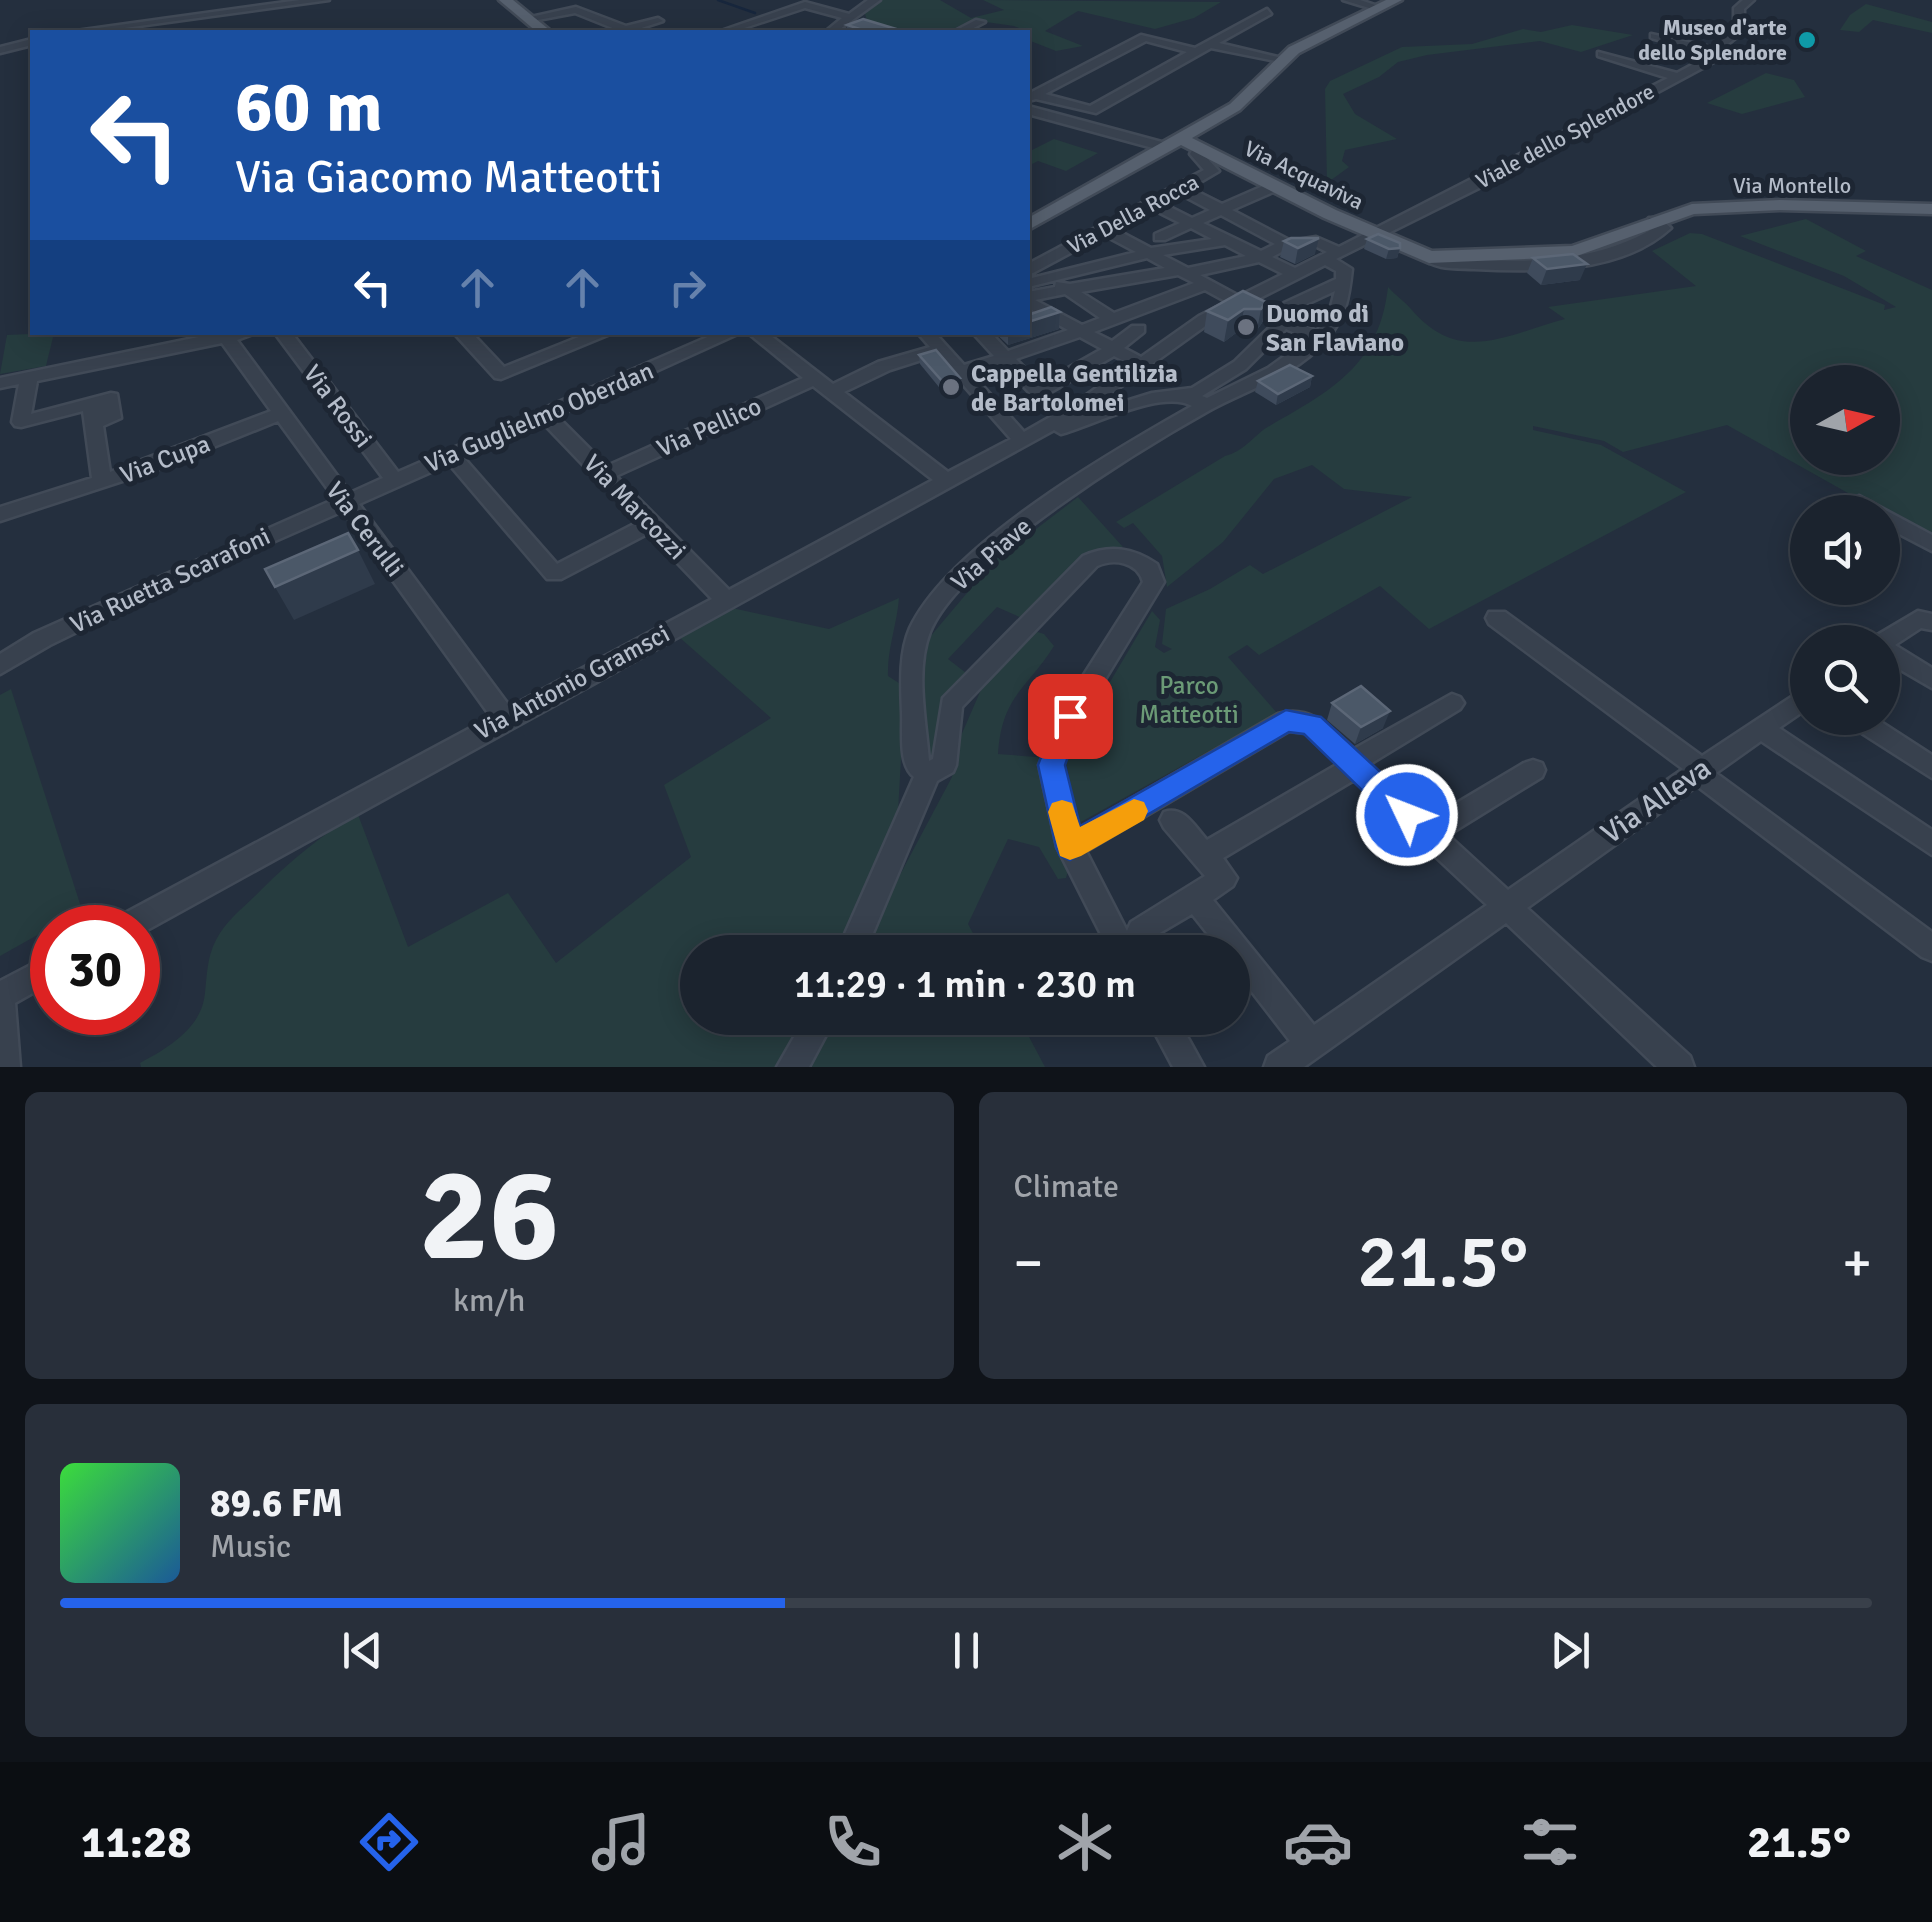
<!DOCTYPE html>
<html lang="en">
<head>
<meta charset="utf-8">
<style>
  body { margin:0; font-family:Signika,sans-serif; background:#282f3a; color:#f1f3f6; height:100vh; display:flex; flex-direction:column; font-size:38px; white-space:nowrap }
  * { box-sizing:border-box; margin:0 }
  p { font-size:32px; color:#a0a4aa }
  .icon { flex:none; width:55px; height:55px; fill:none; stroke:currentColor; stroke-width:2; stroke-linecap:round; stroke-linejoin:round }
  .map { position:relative; height:1067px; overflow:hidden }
  .panel { display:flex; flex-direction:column; gap:25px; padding:25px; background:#0f1319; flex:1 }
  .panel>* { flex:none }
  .banner { position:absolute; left:30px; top:30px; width:1000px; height:305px; border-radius:0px; box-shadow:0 5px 25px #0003,0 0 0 2px #39404a; background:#1a4fa0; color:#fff; overflow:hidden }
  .needle { width:65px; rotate:82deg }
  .buttons { position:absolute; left:1790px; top:365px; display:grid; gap:20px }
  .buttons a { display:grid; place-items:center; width:110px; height:110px; border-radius:50%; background:#1b232e; box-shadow:0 5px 25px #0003,0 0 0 2px #39404a; font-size:50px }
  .speed { position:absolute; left:30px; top:905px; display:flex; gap:20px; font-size:50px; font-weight:700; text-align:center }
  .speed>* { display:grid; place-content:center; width:130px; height:130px; border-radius:50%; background:#1b232e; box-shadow:0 5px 25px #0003,0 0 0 2px #39404a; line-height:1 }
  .speed .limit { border:15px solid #d22; background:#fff; color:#111 }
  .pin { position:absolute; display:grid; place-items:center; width:85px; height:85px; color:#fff; margin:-42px; border-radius:20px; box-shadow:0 5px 15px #0006 }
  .me { position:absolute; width:110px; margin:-55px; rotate:313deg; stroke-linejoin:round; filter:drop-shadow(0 0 8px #0008) }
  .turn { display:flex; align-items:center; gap:35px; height:210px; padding:0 40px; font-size:45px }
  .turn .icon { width:130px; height:130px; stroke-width:2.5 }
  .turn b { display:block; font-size:70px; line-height:85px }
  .lanes { display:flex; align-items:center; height:95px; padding:0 40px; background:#0003; justify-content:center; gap:50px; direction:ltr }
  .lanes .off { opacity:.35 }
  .big { font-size:75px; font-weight:600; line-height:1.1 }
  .panel .widget { flex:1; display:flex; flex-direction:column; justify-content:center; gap:15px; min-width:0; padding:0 35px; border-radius:15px; background:#282f3a }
  .panel .dial { align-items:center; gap:0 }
  .dial b { font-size:130px; line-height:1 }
  .song { display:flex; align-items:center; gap:30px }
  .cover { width:120px; height:120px; border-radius:15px; background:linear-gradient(135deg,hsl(120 70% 55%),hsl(210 70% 35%)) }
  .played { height:10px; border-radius:5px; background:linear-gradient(90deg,#2563eb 40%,#39404a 40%) }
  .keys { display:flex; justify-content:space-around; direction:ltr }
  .heat { display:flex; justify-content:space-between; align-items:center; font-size:55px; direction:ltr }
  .panel .tiles { flex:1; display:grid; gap:25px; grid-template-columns:1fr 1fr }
  .widget:last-child { grid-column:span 2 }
  .trip { position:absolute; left:680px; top:935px; width:570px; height:100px; border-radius:50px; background:#1b232e; box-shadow:0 5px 25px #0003,0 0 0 2px #39404a; font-weight:600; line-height:100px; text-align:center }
  .dock { display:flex; height:160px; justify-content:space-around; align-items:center; background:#0b0e12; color:#a0a4aa }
  .dock .icon { width:70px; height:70px }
  .dock .selected { color:#2563eb }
  .dock b { font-size:45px; color:#f1f3f6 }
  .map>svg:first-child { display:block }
  .green { fill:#263c3f; fill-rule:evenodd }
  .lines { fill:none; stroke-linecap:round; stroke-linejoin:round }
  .stream { stroke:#17263c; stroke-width:2.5 }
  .minor-casing { stroke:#414a57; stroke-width:5 }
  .major-casing { stroke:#414a57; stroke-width:5 }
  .minor { fill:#38414e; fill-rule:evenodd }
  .major { fill:#56606e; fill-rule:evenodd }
  .wall { fill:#3f4b5c }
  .shaded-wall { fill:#2f3b4b }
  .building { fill:#4b5868; stroke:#5c6777; stroke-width:2.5 }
  .route { fill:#2563eb; stroke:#184099; stroke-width:2.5 }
  .slow { fill:#f59e0b }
  .culture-dot { fill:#0f9aa8; stroke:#1d2633; stroke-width:4 }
  .worship-dot { fill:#6b7280; stroke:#1d2633; stroke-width:4 }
  .labels { text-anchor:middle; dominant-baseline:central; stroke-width:10; stroke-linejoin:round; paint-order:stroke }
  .far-poi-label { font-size:22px; font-weight:bold; fill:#b4bcc9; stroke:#1d2633; text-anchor:end }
  .far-street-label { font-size:22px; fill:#b4bcc9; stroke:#1d2633 }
  .poi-label { font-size:25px; font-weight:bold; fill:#b4bcc9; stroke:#1d2633; text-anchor:start }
  .street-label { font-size:25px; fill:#b4bcc9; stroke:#1d2633 }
  .park-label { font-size:25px; fill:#6b9a76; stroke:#1d2633 }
  .near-street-label { font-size:30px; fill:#b4bcc9; stroke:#1d2633 }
</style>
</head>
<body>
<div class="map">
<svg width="1932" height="1067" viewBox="0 0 1932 1067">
  <rect width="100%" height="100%" fill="#242f3e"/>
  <g class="green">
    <path d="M882,0h58l31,18 33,-8 -21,-10 238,2 -27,16 -39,11 -77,-18 -33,20 38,15 -27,5 -28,-11v-8l-14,-6 -42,-6 -25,12h-43l-37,-12 -3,-9z"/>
    <path d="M1866,4l66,18v11l-59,-13 -14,12 -19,-2 10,-15z"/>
    <path d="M1572,25l61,10 -52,17 -41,-11 -113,14 -29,7 -19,15 -36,17 12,20 42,25 -52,11 -3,11 7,6 -22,16 -2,-94 5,-8 72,-34 70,-3 51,-15 18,3z"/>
    <path d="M1766,73l28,7 11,17 -63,17 -35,-11z"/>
    <path d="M1054,139l44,14 -32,18 -28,-10 -10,5v-18l4,2z"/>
    <path d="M1806,219l60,32 -10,5 76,34v244l-72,-40 -5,3 -128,-72 -104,27 -19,-11 -71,-15v4l68,15 85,47 -257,137 -49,-43 -121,69 -12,-10 -19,12 49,56 -198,110 -14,-65 87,-147 8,9 -5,27 9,6 8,-4 -10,-5 4,-35 44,-20 40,-24 13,9 149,-77 -68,-8 -32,-24 -38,14 -51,63 -56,45 -5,-31 -29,-33 -9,5 -8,-6 109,-66c18,-4 29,-20 41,-28 64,-37 113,-61 122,-141 7,8 16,14 23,22 48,56 92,27 154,10l-17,-12 148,-21 -44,-35 38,-18 12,1 183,71 -1,5 12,-3 -52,-31 -104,-40zM1808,382h74v76h-74z"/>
    <path d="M54,333l-8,33 -46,8 7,-39z"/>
    <path d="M1078,497l45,50 -32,6 -67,66 -27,-12 -49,52 22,17 -38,92 -8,-11 -2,-72 7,-47 65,-77z"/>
    <path d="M899,598c-2,27 -12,51 -11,78l17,11 -8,143 -52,122h-147v66h115l-30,49h-642l-1,-4c28,-15 62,-35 65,-70 2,-18 2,-36 11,-53 11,-21 30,-34 46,-51 30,-30 60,-53 95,-77l51,135 100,-54 48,70 135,-106 -27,-72 107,-67 -92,-81 53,-29 97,21z"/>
    <path d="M1031,630l13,4 10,12c-27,43 -52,49 -56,108l52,4 -2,55 20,58 -2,7 -8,1 -19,-32 -31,-8 -40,85 15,28h-124l93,-175 8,-39 20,-46z"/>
    <path d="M11,689l71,221 -82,46v-261z"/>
    <path d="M824,1018h195l26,49h-248z"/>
  </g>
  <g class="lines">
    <path class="stream" d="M718,0l37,13"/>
    <defs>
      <g id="minor">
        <path d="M300,0h29l-234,32h-26z"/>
        <path d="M868,0h12l-44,32h-11l17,-14 -37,-10 -73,24h-14l87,-30 44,12z"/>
        <path d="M1343,0h17l24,8 -5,3z"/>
        <path d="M1743,0h11l-10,9v22l-16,13 -7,14 -236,127 -149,74 16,10c-3,28 -6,48 -25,70 -30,36 -78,50 -117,71 -70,39 -251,150 -280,222 -15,38 -4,89 -1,129l4,-2 10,-61 140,-142c27,-12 50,-8 74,8l7,18 -83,137 -18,46 16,64 199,-115c33,-10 54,15 76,35l98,-55 8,3 4,6 -4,6 -90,55 60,55 94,-56 9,-3 9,3 3,7 -3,7 -94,58 60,55 175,-121 -194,-145 -3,-6 3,-6h16l197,144 106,-70v22l-29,20 153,102v25l-171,-114 -45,32 216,159v29l-10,-4 -225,-171 -170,122 163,148 4,11h-37l-151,-144 -202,144h-40l4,-11 22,-15 -58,-75v-14h-10l-30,-38 -51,30 -8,-3 5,11h-28l-53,-105 -18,-82 23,-56 81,-127c-5,-20 -29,-24 -46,-16l-135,141 -6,58 -3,7 -16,9 -72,171h-28l77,-175c-16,-12 -11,-46 -12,-65 -1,-27 -3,-59 8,-84 40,-84 201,-176 282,-222 -30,-17 -98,19 -131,28l-7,-4 -916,505v-7h-27l3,-9 377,-202 -148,-206 -197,87 -96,47 -50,29v-20l34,-21 301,-134 -57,-78 -119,48 -159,52v-14l92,-29 -9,-67 -62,16 -6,-1 -3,-4 7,-38 -19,4v-10l223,-46h35l-21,8 113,153 33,-15 -109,-146h17l107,140 321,-140h23l-185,84 50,50 196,-88 -56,-46h19l67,52 45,-22 52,-15 -13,-15h17l30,33 30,-9 -22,-24h18l18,19 60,-21 -40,-22v-16l27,-5 1,-5 14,2 95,-16 -18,-10 -119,29v-8l108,-27 -32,-17 -71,38 -5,1v-10l176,-94 -14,-16 4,-7h10l-1,7 16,17 -29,17 32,16 48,-21h10v6l-48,21 59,31 25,-4 23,10 329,-169 -70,-22v-4l79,21 35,-19 -61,-16v-4l64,14 4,-8 15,-10v-22zM1180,194l30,16 -18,8 -30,-15zM1152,209l28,14 -25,11v6h10l26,-12 21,11 -61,9 -36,-19zM1221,215l54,29 -14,7 -58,-28zM1225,245l21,11 -58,12 -25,-13zM1315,246l12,6 -32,16 -23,-11 15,-8 9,2zM1259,262l24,12 -44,22 -39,-21zM1325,265l11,6v8l-52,24 -10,9 -22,-10zM1178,275l16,8 -80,30 -33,-21zM1205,290l22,12 -28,14 -58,41 -17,-9 20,-16v-6h-12l-20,15 -18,-9zM1335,291l-6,23 -12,17 -30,-13 9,-9zM1065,294l35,24 -18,7 -47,-25zM1239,308l34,16 -39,38 -42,26 -40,5 -71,22 130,-93zM1286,329l22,10 -40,29 -61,30 -5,-2 44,-27zM1080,337l22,12 -62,35 -24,-25zM222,343l49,68 -161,61 -7,-46 18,-8 -4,-24 -6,-1 -80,21 6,-33zM937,355l74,84 -63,33 -104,-80 46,-22zM1114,356l16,8 -62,44 -19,-15zM1002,364l50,52 -28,16 -53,-59zM813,386l120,94 -204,110 -113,-114zM543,423l95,99 -81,42 -93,-106zM449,464l98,115h14l88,-46 63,66 -202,108 -151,-203zM1289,731l16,2 33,31 -131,76c-12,-13 -23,-35 -43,-28l-4,8 4,8 41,48 -74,46 -4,9 -41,-80zM1354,780l133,125 -173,120 -101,-125 20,-14 4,-8 -14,-20z"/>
        <path d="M576,7l50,19 32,-8 5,3 -34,11h-17l3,-3 -40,-16 -48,9 -5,-3z"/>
        <path d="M1267,9l4,5 -52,29 67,16v4l-75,-15 -115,65 -60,-14 -8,2v-7l113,-59 54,13zM1146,41l41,11 -97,54 -45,-12z"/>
        <path d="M976,20l9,2 -19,10h-13z"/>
        <path d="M32,39v6l-32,8v-6z"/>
        <path d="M1028,106l141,38 1,3 -6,4 -136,-37z"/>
        <path d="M1649,218h10l12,10c-50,46 -134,44 -197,41 -17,-1 -41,1 -52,-12l7,-4 8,4c75,6 151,10 217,-29l-7,-7z"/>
        <path d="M453,332h18l33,35 87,-35h24l-114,47 -6,-1z"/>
        <path d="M1859,496l73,39v16l-50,-26v-13h-53l3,-5z"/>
        <path d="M1918,611l14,3v16l-11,-2 -26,17 37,23v20l-50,-29v-17h-11l3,-5z"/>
        <path d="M1845,718h30l57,37v23l-83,-53z"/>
        <path d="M52,954v28l-37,21 5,64h-20v-86z"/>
        <path d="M805,1018h30l-26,49h-32z"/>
        <path d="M1147,1018h30l27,49h-31z"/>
      </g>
      <g id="major">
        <path d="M499,0h14l39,32h-15z"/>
        <path d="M1386,0h16l-103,53 -59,57 -48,28 144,72 96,41 140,-5 120,-42 88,-4 152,4v10l-152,-4 -86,4 -120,43 -145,6 -105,-45 -143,-73 -153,85v-12l202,-114 59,-57z"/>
      </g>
    </defs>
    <use href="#minor" class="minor-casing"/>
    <use href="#major" class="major-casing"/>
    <use href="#minor" class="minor"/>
    <use href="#major" class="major"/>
  </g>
  <g class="wall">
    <path d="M847,25l49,7h-49z"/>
    <path d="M1367,239l33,9 -3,10 -11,1 -22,-10z"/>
    <path d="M1284,241l31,13 -20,10 -15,-7z"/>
    <path d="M1533,258l47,22 -39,5 -14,-12z"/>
    <path d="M1266,302l-4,21 -5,7h-17l-16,12 -20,-10 3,-21z"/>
    <path d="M1060,312l-1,17 -51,16 -14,-13h34v-16z"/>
    <path d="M919,355l41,23v9l-17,5 -23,-28z"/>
    <path d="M1312,376l-2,11 -34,18 -21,-13 3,-11z"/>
    <path d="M1332,703l51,25 -28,16 -28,-24z"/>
  </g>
  <g class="shaded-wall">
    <path d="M1319,238l-4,16 -20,10 3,-16z"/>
    <path d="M1400,248l-3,10 -11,1 3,-10z"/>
    <path d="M1587,264l-7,16 -39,5 6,-16z"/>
    <path d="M1266,302l-4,21 -5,7 4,-21z"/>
    <path d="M1244,309l-4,21 -16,12 4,-22z"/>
    <path d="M1060,312l-1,17 -51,16v-13h20v-10z"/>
    <path d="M1312,376l-2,11 -34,18 2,-11z"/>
    <path d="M960,378v9l-17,5v-10z"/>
    <path d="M358,550l17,34 -81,36 -19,-33z"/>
    <path d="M1390,711l-7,17 -28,16 6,-17z"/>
  </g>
  <g class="building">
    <path d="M863,19l33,10 -8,3h-19l-22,-7z"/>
    <path d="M1378,234l22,9v5l-11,1 -22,-10z"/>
    <path d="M1291,238h28l-21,10 -14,-7z"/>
    <path d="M1573,254l14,10 -40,5 -14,-11z"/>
    <path d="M1243,291l23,11 -5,7h-17l-16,11 -21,-9z"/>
    <path d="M1051,307l9,5 -32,10v-7z"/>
    <path d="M936,350l24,28 -17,4 -24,-27z"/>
    <path d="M1290,365l22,11 -34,18 -20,-13z"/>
    <path d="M348,533l10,17 -83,37 -10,-18z"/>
    <path d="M1361,686l29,25 -29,16 -29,-24z"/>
  </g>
  <path class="route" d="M1070,705l9,3 4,8 -18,49 15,61 206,-116 35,7 96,89 4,9 -4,9 -10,3 -10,-3 -93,-90 -15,-2 -219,128 -10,-4 -4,-9 -18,-82 22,-57z"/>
  <path class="slow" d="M1134,799l10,3 4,9 -4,9 -63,36 -11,4 -10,-4 -12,-44 4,-9 10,-3 10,3 8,24z"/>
  <circle class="culture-dot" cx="1807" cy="40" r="10"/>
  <g class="worship-dot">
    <circle cx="1246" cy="327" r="10"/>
    <circle cx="951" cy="387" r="10"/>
  </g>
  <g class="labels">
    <g class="far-poi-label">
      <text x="1787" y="27">Museo d'arte<tspan x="1787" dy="25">dello Splendore</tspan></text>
    </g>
    <g class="far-street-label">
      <text transform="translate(1565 136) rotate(-28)">Viale dello Splendore</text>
      <text transform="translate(1304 175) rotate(26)">Via Acquaviva</text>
      <text x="1792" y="185">Via Montello</text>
      <text transform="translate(1133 214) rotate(-28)">Via Della Rocca</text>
    </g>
    <g class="poi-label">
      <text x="1266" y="313">Duomo di<tspan x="1266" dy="29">San Flaviano</tspan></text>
      <text x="971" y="373">Cappella Gentilizia<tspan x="971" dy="29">de Bartolomei</tspan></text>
    </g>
    <g class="street-label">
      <text transform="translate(338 406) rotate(53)">Via Rossi</text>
      <text transform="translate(539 417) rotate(-23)">Via Guglielmo Oberdan</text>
      <text transform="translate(709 427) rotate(-24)">Via Pellico</text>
      <text transform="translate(165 459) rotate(-21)">Via Cupa</text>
      <text transform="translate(635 507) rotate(46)">Via Marcozzi</text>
      <text transform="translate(365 529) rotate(53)">Via Cerulli</text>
      <text transform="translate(991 554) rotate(-41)">Via Piave</text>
      <text transform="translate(170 580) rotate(-25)">Via Ruetta Scarafoni</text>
      <text transform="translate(572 682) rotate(-28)">Via Antonio Gramsci</text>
    </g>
    <g class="park-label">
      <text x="1189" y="685">Parco<tspan x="1189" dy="29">Matteotti</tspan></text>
    </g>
    <g class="near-street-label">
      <text transform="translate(1656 801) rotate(-35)">Via Alleva</text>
    </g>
  </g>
</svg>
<div class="buttons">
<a><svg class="needle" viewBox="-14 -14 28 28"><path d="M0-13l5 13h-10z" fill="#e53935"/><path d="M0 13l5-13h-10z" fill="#a0a4aa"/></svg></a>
<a><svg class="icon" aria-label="sound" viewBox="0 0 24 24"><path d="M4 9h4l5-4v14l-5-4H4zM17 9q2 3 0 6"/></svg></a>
<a><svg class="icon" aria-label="search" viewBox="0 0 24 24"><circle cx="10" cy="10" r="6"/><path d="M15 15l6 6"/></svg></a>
</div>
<div class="speed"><div class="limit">30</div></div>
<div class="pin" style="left:1070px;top:716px;background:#d93025"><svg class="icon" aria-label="arrive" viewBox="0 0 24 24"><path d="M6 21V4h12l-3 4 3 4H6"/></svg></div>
<svg class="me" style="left:1407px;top:815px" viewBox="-20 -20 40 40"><circle r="17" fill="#2563eb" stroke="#fff" stroke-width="3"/><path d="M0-11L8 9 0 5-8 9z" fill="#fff"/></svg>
<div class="trip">11:29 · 1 min · 230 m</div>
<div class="banner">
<div class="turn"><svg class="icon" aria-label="left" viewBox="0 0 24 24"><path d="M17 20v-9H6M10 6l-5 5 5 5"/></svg><div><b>60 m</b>Via Giacomo Matteotti</div></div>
<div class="lanes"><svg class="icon" aria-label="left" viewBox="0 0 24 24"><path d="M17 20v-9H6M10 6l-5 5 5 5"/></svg><svg class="icon off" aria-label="ahead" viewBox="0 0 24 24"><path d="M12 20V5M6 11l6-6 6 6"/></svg><svg class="icon off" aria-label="ahead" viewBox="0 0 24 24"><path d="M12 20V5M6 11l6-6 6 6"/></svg><svg class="icon off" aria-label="right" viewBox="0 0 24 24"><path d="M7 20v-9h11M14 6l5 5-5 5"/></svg></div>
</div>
</div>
<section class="panel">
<div class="tiles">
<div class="widget dial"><b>26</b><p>km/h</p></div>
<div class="widget"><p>Climate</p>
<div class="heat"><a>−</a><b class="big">21.5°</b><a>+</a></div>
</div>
<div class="widget">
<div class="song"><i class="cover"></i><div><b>89.6 FM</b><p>Music</p></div></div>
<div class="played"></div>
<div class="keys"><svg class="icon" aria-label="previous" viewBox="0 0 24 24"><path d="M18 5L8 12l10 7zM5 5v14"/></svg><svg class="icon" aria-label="pause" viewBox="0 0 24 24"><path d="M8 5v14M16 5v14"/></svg><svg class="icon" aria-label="next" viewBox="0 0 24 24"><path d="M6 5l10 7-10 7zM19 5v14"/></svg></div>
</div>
</div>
</section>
<nav class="dock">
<b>11:28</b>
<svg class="icon selected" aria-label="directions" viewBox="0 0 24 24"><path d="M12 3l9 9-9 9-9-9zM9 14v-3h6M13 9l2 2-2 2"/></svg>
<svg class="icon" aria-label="music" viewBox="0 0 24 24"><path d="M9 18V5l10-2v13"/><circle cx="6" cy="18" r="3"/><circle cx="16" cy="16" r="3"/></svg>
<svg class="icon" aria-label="phone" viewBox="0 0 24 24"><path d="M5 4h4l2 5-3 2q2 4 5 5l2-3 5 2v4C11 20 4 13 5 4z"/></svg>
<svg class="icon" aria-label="climate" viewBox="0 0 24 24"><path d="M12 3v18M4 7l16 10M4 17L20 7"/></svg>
<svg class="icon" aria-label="car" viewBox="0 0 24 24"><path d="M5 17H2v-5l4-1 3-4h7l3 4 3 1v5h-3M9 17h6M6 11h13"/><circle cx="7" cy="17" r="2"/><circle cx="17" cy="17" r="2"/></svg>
<svg class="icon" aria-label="filters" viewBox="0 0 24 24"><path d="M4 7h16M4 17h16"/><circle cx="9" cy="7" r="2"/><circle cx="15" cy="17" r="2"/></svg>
<b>21.5°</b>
</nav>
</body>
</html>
